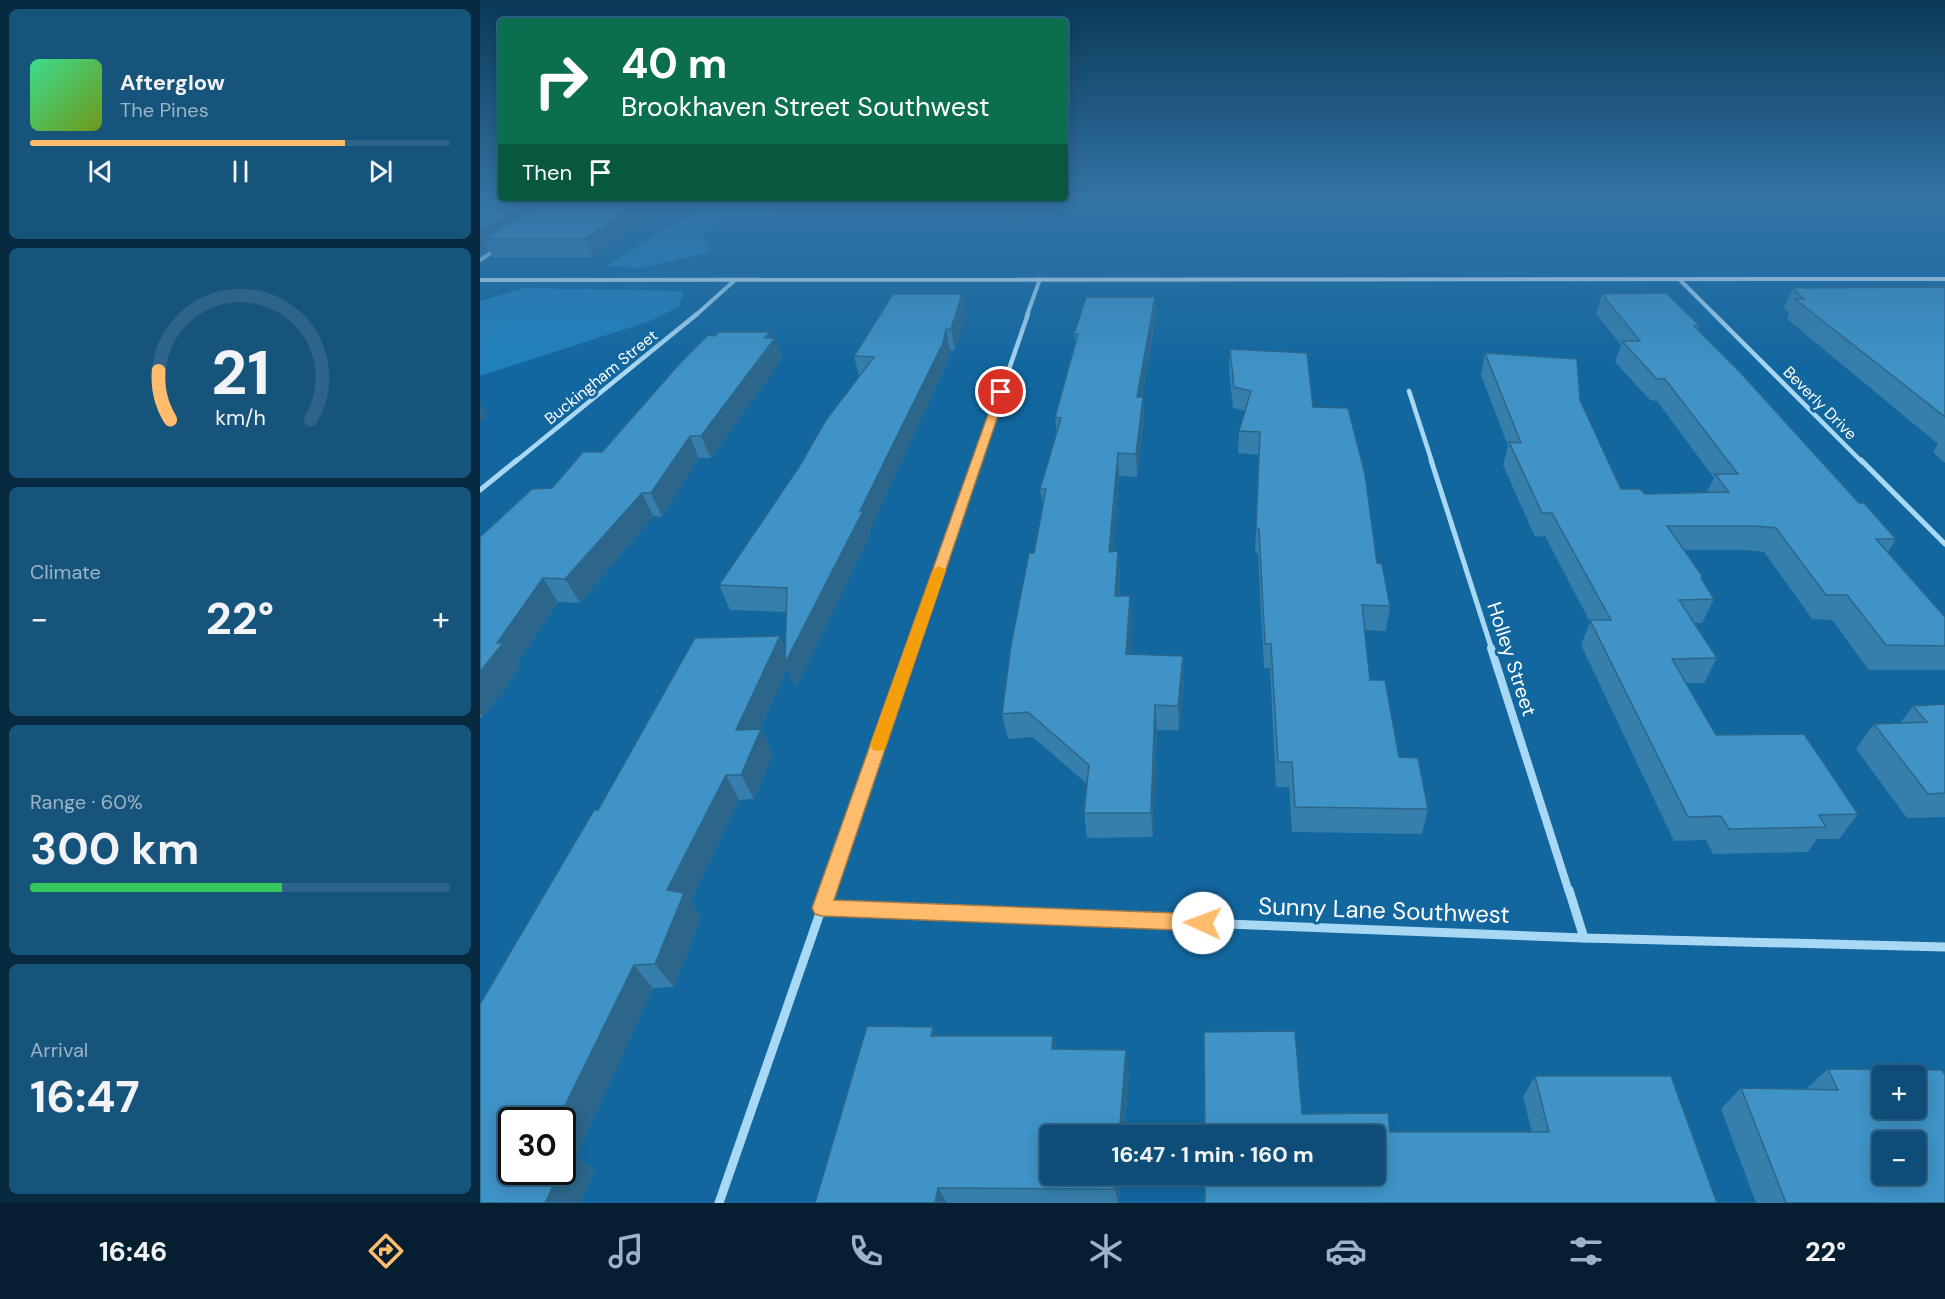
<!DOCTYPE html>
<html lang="en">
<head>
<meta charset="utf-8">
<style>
  body { margin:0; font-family:"DM Sans",sans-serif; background:#17547c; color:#f1f3f6; height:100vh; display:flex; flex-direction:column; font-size:22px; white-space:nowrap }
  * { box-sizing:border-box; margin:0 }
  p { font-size:20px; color:#9bb4c6 }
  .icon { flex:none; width:33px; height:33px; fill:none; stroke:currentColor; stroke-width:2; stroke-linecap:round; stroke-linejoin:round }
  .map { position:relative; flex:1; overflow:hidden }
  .sheet { display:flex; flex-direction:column; gap:9px; padding:9px; background:#082a41; width:480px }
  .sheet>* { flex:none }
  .top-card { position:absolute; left:18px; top:18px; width:570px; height:183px; border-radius:6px; box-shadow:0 3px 15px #0003,0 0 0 2px #2e6489; background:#0b6e4f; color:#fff; overflow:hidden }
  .tools { position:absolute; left:1392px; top:1065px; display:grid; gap:12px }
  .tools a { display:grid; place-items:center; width:54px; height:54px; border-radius:6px; background:#0e4d77; box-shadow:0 3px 15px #0003,0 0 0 2px #2e6489; font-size:30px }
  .speed { position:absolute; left:18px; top:1107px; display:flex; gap:12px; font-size:30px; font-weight:700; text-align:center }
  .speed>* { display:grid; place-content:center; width:78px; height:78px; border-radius:50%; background:#0e4d77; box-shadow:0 3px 15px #0003,0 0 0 2px #2e6489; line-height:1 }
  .speed .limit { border:3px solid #111; border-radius:9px; background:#fff; color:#111 }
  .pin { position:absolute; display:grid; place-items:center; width:51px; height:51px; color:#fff; margin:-26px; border:3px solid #fff; border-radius:50%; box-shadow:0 2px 6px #0007 }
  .me { position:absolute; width:66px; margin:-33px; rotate:272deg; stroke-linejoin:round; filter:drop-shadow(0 0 4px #0008) }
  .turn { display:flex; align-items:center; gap:21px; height:126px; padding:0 24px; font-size:27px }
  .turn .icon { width:78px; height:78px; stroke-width:2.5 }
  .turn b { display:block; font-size:42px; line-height:51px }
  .then { display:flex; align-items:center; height:57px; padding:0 24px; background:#0003; gap:12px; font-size:22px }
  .big { font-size:45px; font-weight:700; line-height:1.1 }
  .sheet .card { flex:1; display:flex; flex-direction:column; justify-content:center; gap:9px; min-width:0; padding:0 21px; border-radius:9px; background:#17547c }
  .sheet .dial { align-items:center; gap:0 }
  .dial svg { height:156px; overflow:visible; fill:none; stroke:#2e6489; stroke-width:7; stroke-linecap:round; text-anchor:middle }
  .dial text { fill:#f1f3f6; stroke:none }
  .song { display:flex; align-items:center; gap:18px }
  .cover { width:72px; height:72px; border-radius:9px; background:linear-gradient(135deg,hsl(150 70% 55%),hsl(80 70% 35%)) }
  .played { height:6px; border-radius:3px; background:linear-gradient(90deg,#ffbc6c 75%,#2e6489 75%) }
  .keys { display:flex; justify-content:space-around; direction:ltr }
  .heat { display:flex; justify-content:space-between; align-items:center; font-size:33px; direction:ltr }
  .charge { height:9px; border-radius:4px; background:linear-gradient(90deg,#34c759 60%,#2e6489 0) }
  .trip { position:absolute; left:560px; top:1125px; width:345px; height:60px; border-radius:6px; background:#0e4d77; box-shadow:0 3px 15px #0003,0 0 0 2px #2e6489; font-weight:700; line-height:60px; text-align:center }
  .tab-bar { display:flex; height:96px; justify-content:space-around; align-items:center; background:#061f30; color:#9bb4c6 }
  .tab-bar .icon { width:42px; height:42px }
  .tab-bar .current { color:#ffbc6c }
  .tab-bar b { font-size:27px; color:#f1f3f6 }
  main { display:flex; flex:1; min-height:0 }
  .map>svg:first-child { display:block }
  .green { fill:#2081bc }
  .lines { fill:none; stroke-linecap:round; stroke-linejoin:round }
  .street-far4 { stroke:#a9d8f5; stroke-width:4 }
  .street-far3 { stroke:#a9d8f5; stroke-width:4.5 }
  .street-far2 { stroke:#a9d8f5; stroke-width:5 }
  .street-far1 { stroke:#a9d8f5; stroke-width:8 }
  .street { stroke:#a9d8f5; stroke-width:9 }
  .secondary { fill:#d9effd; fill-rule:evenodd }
  .wall { fill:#367eab }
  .shaded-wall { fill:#2c678b }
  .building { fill:#3f93c7; stroke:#2c678b; stroke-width:1.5; fill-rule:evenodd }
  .route { fill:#ffbc6c; stroke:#a67a46; stroke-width:1.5 }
  .slow { fill:#f59e0b }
  .labels { text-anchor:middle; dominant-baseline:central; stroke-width:6; stroke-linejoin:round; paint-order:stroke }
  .far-street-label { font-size:16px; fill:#fff; stroke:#12679f }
  .street-label { font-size:20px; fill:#fff; stroke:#12679f }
  .near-street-label { font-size:24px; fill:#fff; stroke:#12679f }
</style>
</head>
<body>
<main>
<section class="sheet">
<div class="card">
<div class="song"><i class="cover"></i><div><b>Afterglow</b><p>The Pines</p></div></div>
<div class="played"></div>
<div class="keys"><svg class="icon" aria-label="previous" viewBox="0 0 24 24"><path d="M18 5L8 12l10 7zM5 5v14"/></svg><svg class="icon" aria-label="pause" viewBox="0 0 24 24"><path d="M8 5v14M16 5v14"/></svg><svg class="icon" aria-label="next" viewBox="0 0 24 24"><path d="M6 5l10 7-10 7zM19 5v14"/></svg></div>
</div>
<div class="card dial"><svg viewBox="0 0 100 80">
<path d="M14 69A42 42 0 1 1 86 69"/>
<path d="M14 69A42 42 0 0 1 8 44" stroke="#ffbc6c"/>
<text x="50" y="56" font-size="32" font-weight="700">21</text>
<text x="50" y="72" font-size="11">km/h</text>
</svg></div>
<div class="card"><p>Climate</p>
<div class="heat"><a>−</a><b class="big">22°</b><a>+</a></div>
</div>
<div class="card"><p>Range · 60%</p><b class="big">300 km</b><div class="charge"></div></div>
<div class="card"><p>Arrival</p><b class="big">16:47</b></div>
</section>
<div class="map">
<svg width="1465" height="1203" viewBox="0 0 1465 1203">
  <rect width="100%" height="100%" fill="#12679f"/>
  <g class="green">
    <path d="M240,201h61l-7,15 -49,1 -22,17 8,18 -70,16 -35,-2 85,-52z"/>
    <path d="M44,288l160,3 -5,16 -29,14 -170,55v-75z"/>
  </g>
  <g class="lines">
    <g class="street-far4">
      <path d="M0,260l17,-11"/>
      <path d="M1199,279l36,36"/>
      <path d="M216,315l39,-35"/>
      <path d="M547,315l13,-36"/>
    </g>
    <g class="street-far3">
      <path d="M1234,314l148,148"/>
      <path d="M929,391l23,71"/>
      <path d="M35,462l182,-148"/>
      <path d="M497,462l51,-148"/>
    </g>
    <g class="street-far2">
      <path d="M951,460l61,190"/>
      <path d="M1381,460l84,84"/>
      <path d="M0,490l37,-30"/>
      <path d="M431,650l66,-190"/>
    </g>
    <g class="street-far1">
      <path d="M1011,648l78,244"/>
      <path d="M347,892l85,-244"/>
    </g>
    <g class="street">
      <path d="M1089,890l15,48"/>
      <path d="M342,908l762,30 361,9"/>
      <path d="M239,1203l109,-313"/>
    </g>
    <path class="secondary" d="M1465,277v4l-1465,1v-4z"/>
  </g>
  <g class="wall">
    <path d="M0,201l179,7 -66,49h-100l-4,-7 -9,5z"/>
    <path d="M1465,287v176l-12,-11 5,-8 -151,-125 2,-6 -5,-6 9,-19z"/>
    <path d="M482,294l4,20 -11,36h-5l-3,14 -78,167 1,4 -74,153 -9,-20 -27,61h1l12,25 -19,45 -15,1 -49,102 11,16 -27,69 -21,1 -77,168 18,14 -14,33h-100l118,-393 182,-174 5,14 1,-38 -56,-2 -11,-25 80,-118 60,-91 -5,-20z"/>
    <path d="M1122,294l98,32 -2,4 161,173 37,36 -8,13 57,65v53h-76l-37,-50 -20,-1 -48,-67 -19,-2h-61l19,27 -2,3 13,19 -12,24h-7l22,35 -13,25h-18l30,52 142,79 -19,25h-22l-9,13 -95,2 -7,-14 -32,1 -93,-196 9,-23 -45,-86 -10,1 -32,-72 5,-19 -27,-71 4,-22 95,47 41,89 24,5 62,-2 7,-14 -57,-77 -7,-1 -35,-38 6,-17 -25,-31z"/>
    <path d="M675,297l1,20 -14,80h1l1,22 -7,58 -18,-1 -6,76 5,-1 2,25 -1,20 13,24 -2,34 53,2 1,24 -5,50h-22l-4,107 -66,1 -3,-25 3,-29 -54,-47 -25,2 -6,-25 41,-208 -3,-17 17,-55 -2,-17 20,-75 -1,-8z"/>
    <path d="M292,338h3l7,21 -71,99h-12l-37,59 -9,-1 -73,87 -22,-1 -41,62 3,4 -37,49h-3v-180l72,-49 50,-36z"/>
    <path d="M750,349l83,58 64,156 13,43 -4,25 -21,-1 5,50 29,77 29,52 -6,25 -130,-2 -3,-45h-13l-6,-119h-6l-6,-115h-3l4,-98 -21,-2 1,-22 6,-20 -12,-3 -4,-38z"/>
    <path d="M1465,704v113l-38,1 -51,-69 18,-25 26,-1 13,-17z"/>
    <path d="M457,1036h116l4,13 72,23 -5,64h-74l71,38 -2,29h-304z"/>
    <path d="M1348,1069l117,134h-189l-35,-94 20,-21 65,1z"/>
    <path d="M1055,1076l182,127 -415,-89 88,18h142l-9,-35z"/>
  </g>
  <g class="shaded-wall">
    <path d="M52,201h35l-84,38 6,11 -9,5v-23z"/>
    <path d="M159,201h33l-13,7 -66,49 -8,-18z"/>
    <path d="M482,294l4,20 -11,36 -4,-21z"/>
    <path d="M675,297l1,20 -18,102 -1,-22z"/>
    <path d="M466,329l4,21 -3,14 -78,167 1,4 -74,153 -9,-20 -39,87 -12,-25 44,-94 8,21 72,-146z"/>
    <path d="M290,332l3,9 2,-3 7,21 -71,99 -10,-22 64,-98z"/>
    <path d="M663,397l1,22 -7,58 -1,-23z"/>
    <path d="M0,402l8,14 -8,6z"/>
    <path d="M210,436l9,22 -37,59 -11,-24z"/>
    <path d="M638,453l1,23 -8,100 -2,-24z"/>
    <path d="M162,493l11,23 -73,87 -15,-24z"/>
    <path d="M638,551l2,25 -3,45 -2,-25z"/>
    <path d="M63,578l15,24 -41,62 3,4 -37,49 -3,-4v-41l17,-29z"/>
    <path d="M650,596l2,24 -3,59 -3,-25z"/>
    <path d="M703,656l1,24 -5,50 -1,-24z"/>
    <path d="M675,705l2,25 -4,107 -2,-24z"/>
    <path d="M281,729l12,25 -19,45 -13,-24z"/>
    <path d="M246,775l13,25 -49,102 11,16 -27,69 -19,-23 12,-74z"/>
    <path d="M154,965l19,23 -77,168 18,14 -14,33h-35l15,-31h2v-52h-4z"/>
    <path d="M453,1027l10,22 -12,-13z"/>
    <path d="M573,1036l6,22 -7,-9z"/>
    <path d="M646,1050l3,22 -5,64h-5z"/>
    <path d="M636,1174h5l-2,29h-1l-3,-14z"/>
    <path d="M458,1188l9,15h-12z"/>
  </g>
  <g class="building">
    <path d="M0,201h52l-52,31z"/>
    <path d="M66,201h93l-54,38h-102z"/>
    <path d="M1465,287v130l-150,-118h9l-11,-11z"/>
    <path d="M1186,293l34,33h-6l46,46 119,131h5l32,36h-20l69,78v29l-59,-1 -39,-50h-21l-50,-67 -20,-2h-89l36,51 -2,1 13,21 -35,1 38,58 -45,1 44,76 88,-1 54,80 -39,1 7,12 -97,2 -8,-13 -33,1 -98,-197h21l-59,-107h-10l-33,-71 12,1 -36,-90 92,6 3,41 41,89h19l5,5 84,-2 -14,-18h23l-73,-95h-8l-35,-38h18l-38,-47z"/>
    <path d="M413,294h69l-11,35h-5l-3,14 -83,168h3l-78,152 2,-75 -68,-3 80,-118 27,-47 48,-63 -20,-1z"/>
    <path d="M606,297h69l-18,100h6l-7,57 -18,-1 -9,99 9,-1 -3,45h15l-4,58 57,2 -5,50 -23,-1 -4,108h-67l5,-48 -61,-53 -26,2 9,-69 18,-92h5l12,-64h-6l21,-71 -6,-1 23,-83h-4z"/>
    <path d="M238,332h52l-5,6h10l-74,98h-11l-39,57h-9l-77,86 -22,-1 -46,65h6l-23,29v-135l52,-48 20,-1 31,-36h19l79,-90 27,-27 7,1z"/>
    <path d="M750,349l77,4 6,54 35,1 17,66 12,89 5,1 8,42 -28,-1 8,75h15l14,77 19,1 10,51 -133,-2 -3,-45h-14l-7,-118h-6l-6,-115h-3l4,-97 -21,-1 12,-40 -17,-4z"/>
    <path d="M300,636l-44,94 25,-1 -20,46h-15l-59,115 17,3 -29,71 -21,1 -76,155h-46v52h48l-15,31h-65v-199l114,-194h4l97,-172z"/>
    <path d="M1465,704v89l-17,1 -54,-70 53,-2 -14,-16z"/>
    <path d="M387,1026l66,1 -2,9h122l-1,13 74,1 -7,86h-69v38h66l-1,15 -177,-1 -3,15h-120z"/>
    <path d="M815,1031l7,83 86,-1 2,19h159l-14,-56h136l46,127h-512v-29h169v-38h-169l-1,-104z"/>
    <path d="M1348,1069l114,1 3,5v128h-159l-45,-115 97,2zM1402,1076h34v32h-34zM1402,1142h34v32h-34z"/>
    <path d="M82,1151h8l-8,15z"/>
  </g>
  <linearGradient id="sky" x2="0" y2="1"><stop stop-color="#0a3957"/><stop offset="0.54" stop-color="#3374a6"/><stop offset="1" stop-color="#3374a6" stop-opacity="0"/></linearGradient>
  <rect width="1465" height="369" fill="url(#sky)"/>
  <path class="route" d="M521,389l5,3 -172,508 369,14 6,2 3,7 -3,6 -6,2 -381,-15 -7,-2 -3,-6 184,-516z"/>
  <path class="slow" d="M459,566l7,4 -60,175 -2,5 -6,1 -5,-1 -3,-5 63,-175z"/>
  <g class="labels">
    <g class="far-street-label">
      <text transform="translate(121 377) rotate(-39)">Buckingham Street</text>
      <text transform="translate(1340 403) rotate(45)">Beverly Drive</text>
    </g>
    <g class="street-label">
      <text transform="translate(1032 659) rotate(72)">Holley Street</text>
    </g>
    <g class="near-street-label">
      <text transform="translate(904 910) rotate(2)">Sunny Lane Southwest</text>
    </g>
  </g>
</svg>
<div class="tools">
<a>+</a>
<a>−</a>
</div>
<div class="speed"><div class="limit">30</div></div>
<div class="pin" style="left:521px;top:392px;background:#d93025"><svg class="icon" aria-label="arrive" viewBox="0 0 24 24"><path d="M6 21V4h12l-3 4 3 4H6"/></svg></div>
<svg class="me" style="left:723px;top:923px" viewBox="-20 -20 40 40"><circle r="19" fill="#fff"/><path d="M0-13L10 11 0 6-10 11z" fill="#ffbc6c"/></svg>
<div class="trip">16:47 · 1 min · 160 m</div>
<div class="top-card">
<div class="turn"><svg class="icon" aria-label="right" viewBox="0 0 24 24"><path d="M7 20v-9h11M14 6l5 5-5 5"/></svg><div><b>40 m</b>Brookhaven Street Southwest</div></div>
<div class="then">Then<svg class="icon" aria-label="arrive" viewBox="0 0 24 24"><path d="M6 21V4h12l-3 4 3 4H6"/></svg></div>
</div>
</div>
</main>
<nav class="tab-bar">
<b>16:46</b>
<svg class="icon current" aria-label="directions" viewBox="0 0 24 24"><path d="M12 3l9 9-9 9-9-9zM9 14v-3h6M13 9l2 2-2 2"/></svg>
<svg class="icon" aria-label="music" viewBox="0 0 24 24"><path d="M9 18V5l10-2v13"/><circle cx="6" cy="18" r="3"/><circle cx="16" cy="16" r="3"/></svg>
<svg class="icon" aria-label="phone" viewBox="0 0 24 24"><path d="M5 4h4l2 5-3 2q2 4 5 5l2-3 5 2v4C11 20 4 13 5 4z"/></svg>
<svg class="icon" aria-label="climate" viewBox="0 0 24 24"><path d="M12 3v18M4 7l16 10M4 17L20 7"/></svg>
<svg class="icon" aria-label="car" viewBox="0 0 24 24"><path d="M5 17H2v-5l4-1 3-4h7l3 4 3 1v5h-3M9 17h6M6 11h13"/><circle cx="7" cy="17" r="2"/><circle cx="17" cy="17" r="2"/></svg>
<svg class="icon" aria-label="filters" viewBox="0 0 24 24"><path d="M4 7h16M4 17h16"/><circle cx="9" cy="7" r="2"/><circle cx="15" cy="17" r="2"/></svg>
<b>22°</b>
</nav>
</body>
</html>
